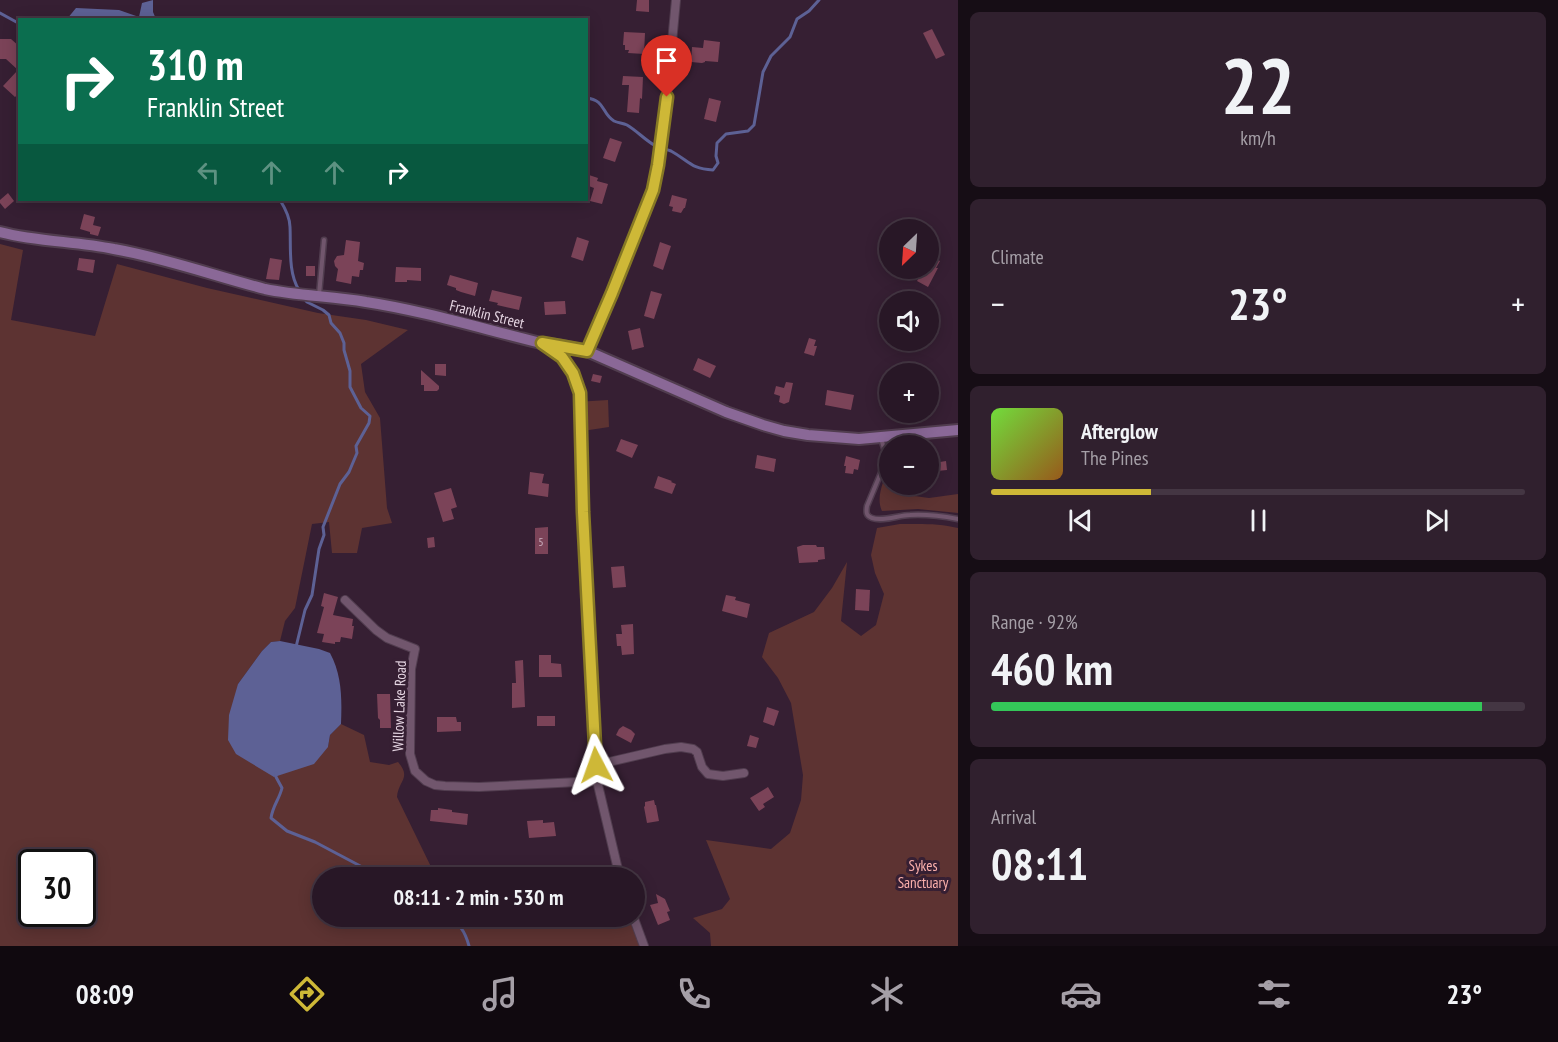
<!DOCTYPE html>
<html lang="en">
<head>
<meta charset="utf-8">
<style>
  body { margin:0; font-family:"PT Sans Narrow",sans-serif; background:#30202e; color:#f1f3f6; height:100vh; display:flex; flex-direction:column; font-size:22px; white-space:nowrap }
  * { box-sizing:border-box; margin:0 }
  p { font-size:20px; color:#a59fa7 }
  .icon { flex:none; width:33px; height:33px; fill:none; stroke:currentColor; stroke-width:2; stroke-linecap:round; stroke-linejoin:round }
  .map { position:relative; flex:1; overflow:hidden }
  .details { display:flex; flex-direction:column; gap:12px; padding:12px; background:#160d15; width:600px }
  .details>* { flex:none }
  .banner { position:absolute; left:18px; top:18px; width:570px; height:183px; border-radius:0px; box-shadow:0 3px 15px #0003,0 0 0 2px #443643; background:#0b6e4f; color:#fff; overflow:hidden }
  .needle { width:39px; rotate:205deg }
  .controls { position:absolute; left:879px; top:219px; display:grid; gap:12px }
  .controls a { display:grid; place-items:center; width:60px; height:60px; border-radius:50%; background:#281726; box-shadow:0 3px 15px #0003,0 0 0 2px #443643; font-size:30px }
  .speed { position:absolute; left:18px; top:849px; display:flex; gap:12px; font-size:30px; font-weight:700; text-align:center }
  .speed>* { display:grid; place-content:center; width:78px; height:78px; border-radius:50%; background:#281726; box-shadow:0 3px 15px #0003,0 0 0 2px #443643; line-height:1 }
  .speed .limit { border:3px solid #111; border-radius:9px; background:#fff; color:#111 }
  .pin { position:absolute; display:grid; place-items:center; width:51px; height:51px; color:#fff; margin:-62px -26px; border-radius:50% 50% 50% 0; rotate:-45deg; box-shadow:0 0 6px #0007 }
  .pin .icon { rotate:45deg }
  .me { position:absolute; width:66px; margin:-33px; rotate:356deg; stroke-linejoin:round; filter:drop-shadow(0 0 4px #0008) }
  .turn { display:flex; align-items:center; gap:21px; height:126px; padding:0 30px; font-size:27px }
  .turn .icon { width:78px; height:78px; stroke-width:2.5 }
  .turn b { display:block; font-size:42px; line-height:51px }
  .lanes { display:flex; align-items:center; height:57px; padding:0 30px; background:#0003; justify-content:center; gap:30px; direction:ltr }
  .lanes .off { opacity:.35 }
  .big { font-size:45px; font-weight:700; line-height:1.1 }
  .details .widget { flex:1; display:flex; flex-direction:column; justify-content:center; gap:9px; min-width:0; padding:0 21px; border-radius:9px; background:#30202e }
  .details .dial { align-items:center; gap:0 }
  .dial b { font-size:78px; line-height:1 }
  .song { display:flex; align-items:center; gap:18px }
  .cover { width:72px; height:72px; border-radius:9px; background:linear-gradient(135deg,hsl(100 70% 55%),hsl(30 70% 35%)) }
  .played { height:6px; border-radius:3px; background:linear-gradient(90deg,#ceb837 30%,#443643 30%) }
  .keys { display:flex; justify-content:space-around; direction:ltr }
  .heat { display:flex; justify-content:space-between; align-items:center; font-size:33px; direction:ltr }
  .charge { height:9px; border-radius:4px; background:linear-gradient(90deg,#34c759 92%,#443643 0) }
  .trip { position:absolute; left:312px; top:867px; width:333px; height:60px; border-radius:30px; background:#281726; box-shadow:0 3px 15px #0003,0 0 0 2px #443643; font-weight:700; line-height:60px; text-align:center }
  .dock { display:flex; height:96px; justify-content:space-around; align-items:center; background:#10090f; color:#a59fa7 }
  .dock .icon { width:42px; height:42px }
  .dock .current { color:#ceb837 }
  .dock b { font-size:27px; color:#f1f3f6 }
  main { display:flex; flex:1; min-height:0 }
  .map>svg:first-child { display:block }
  .green { fill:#5d3332; fill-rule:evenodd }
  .water { fill:#5d6195 }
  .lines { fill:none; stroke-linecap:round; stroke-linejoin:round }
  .stream { stroke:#5d6195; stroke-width:3 }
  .building { fill:#7b4358 }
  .service-casing { stroke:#513d4f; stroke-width:7 }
  .minor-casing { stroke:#513d4f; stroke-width:10 }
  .secondary-casing { stroke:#513d4f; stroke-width:14 }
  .service { stroke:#71566d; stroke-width:4 }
  .minor { stroke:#71566d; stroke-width:8 }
  .secondary { stroke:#8a6897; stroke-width:10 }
  .route-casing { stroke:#867824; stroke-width:15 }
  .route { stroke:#ceb837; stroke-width:10 }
  .labels { text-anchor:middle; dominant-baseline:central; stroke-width:6; stroke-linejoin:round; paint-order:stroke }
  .number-label { font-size:12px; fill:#cbb1c0 }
  .street-label { font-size:15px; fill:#e6d6e3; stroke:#361f33 }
  .park-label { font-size:15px; fill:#fcb0ac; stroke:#361f33 }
</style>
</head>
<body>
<main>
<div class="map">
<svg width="958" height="946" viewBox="0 0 958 946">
  <rect width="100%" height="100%" fill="#361f33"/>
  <g class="green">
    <path d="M0,244l23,6 -12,70 84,16 22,-72 90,24 111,25 48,7 42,10 -47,34 4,28 15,26 7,90 5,15 -30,5 -5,25h-25l-3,-31 -17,2 -17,84 -10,13 -5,20 -9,1 -9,9 -24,33 90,63 2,-12 11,-11 23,11 6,27 19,3 9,-3c14,16 0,19 -1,35l39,80 -114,1v38l307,1 11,29h-640zM32,862h50v52h-50z"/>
    <path d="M608,400l1,27 -33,5v-30z"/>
    <path d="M889,465l1,19 12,1 5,10 22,3 29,-4v19l-40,-4 -36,2c-7,-14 3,-32 7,-46z"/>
    <path d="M900,524c20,0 39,-1 58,4v418h-247l-1,-13 -17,-15 29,-9 8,-10 -24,-59 65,9 19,-16 11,-33 2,-25 -12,-72 -13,-25 -16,-21 7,-24 45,-21 18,-24 15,-26 -6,59 20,15 15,-11 8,-31 -9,-21 -4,-18 6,-27z"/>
  </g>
  <g class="water">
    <path d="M153,0v12l3,7h-89l9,-11 43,2 20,7 3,-14z"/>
    <path d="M280,641l39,8 11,4c12,22 12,46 11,71l-11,11 -2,12 -14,17 -40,13 -38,-23 -8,-14 1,-25 9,-31 24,-33 9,-9z"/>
  </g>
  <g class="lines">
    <g class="stream">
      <path d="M0,13l20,11"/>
      <path d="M586,98c20,2 15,15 28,23 4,2 9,2 13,4 10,6 17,14 27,20 5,3 12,4 17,6 18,10 20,18 42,19l5,-7 -2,-7 1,-13 9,-9 22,-3 6,-6 9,-53 8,-16 19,-19 7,-18 12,-8 10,-11"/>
      <path d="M280,200c5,8 10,17 10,27 1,20 -2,46 9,63"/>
      <path d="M296,647l9,-37 7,-15 7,-46 5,-14 -1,-8 17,-43 9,-12 8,-19 -1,-7 13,-23 1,-7 -9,-8 -11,-21v-16l-6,-21v-7l-4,-10 -9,-10 -2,-8 -6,-5 -16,-8 -3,-4"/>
      <path d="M276,773v4l6,11c-3,12 -9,17 -11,30l16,13 28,11 68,36"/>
      <path d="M446,916c14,8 19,15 23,30"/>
    </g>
  </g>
  <g class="building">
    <path d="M637,0h12v12l-13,-1z"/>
    <path d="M932,29l13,26 -9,4 -13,-26z"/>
    <path d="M624,32l21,1 -1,21 -16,-1 1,-3h-4v-5h-2z"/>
    <path d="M0,39h11l9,8v45l-5,5 -12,-11 15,-16 -12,-11h-6z"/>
    <path d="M704,40l16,2 -2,20 -13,-1v1l-3,1 -11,-1 1,-15 11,1z"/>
    <path d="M623,76l20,1 -1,22 -2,-1 -1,15 -12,-1 2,-27h-7z"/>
    <path d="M709,98l12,3 -5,21 -12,-3z"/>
    <path d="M610,138l12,4 -7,20 -12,-4z"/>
    <path d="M589,175l9,3 -1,3 11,3 -6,20 -12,-3 4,-13 -8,-3z"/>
    <path d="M8,193l6,8 -9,8 -5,-6v-3z"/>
    <path d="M672,195l15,4 -2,9h-1l-3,5 -9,-2 1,-4 -4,-1z"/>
    <path d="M84,214l11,3 -2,8 8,2 -3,9 -8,-2v-2l-10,-3z"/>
    <path d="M577,237l12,4 -6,20 -12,-4z"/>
    <path d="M346,240l14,2 -2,19 6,2 -1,7h-3l-1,7 -7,-1 -1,8 -15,-3 2,-12 -3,-3 -1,-5 3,-5 7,-1z"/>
    <path d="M660,242l11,4 -8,24 -10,-4z"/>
    <path d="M928,255l12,6 -4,7h2l-10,19 -11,-6 7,-13h4z"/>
    <path d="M79,258l16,2 -2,13 -16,-3z"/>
    <path d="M270,258l12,2 -3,20 -13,-1z"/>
    <rect x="306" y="266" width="9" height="10"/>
    <path d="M396,267l25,1v13l-14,-1v2h-12z"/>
    <path d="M450,275l28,8 -3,13 -14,-4 -5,-2v-2l-9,-3z"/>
    <path d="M492,290l30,7 -3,13 -22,-5 1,-2 -9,-2z"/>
    <path d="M651,291l11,3 -8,25 -10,-3z"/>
    <path d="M565,301l1,13 -21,1 -1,-13z"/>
    <path d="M640,328l4,19 -12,3 -4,-19z"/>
    <path d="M809,338l7,2 -2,6h3l-3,10 -10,-3z"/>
    <path d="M698,358l18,8 -6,12 -17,-8z"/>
    <path d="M435,364h11v12l-11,-1z"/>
    <path d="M421,370l18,16v3l-2,2h-13v-6h-3z"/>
    <path d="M593,374l9,2 -2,7 -9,-2z"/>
    <path d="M786,382l7,1 -4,19 -5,2 -5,-2 1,-6 -6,-2 2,-8 8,2z"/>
    <path d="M827,390l27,5 -3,15 -26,-5z"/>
    <path d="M621,439l17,6 -6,13 -16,-7z"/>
    <path d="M757,455l19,4 -2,13 -19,-4z"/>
    <path d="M846,456l14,4 -2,10 -4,-1 -1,5 -8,-1 1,-7h-2z"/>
    <path d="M939,456l1,6 6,-1 1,9 -19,2 1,-15z"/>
    <path d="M530,472l14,2 -2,9 7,1 -1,13 -20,-3z"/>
    <path d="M658,476l14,5 -1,1 5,2 -4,10 -18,-6z"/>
    <path d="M451,488l6,19 -6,2 3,10 -11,3 -9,-29z"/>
    <path d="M548,527v27h-13v-26z"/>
    <path d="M434,537l1,10 -7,1 -1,-10z"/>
    <path d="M803,545h13l1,2h7l1,12 -7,1v2l-19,1 -2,-16z"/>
    <path d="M624,566l2,21 -13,1 -2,-21z"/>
    <path d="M856,589l14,1 -1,21 -14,-1z"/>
    <path d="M324,593l14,4 -5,18 20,4 -1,7h2l-2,13 -11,-2 -1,5h-5v2l-13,-2 2,-8 -7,-1 7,-26 -3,-1z"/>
    <path d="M726,595l10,2 -1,3 15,4 -3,14 -25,-7z"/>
    <path d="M633,624l1,30 -12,1 -1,-9h-4l-1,-12h6l-1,-9z"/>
    <path d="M539,655h12v8l10,1 1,13h-23z"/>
    <path d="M523,660l2,47 -13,1v-25h4l-1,-22z"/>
    <path d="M377,694h13l1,34h-11v-8l-2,-2z"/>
    <path d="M767,707l12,4 -5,15 -11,-4z"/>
    <rect x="537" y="716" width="18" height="10"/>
    <path d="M437,717h19l1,5h4v9l-24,1z"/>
    <path d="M623,726l8,4 4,4 -4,9 -15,-8 3,-6z"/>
    <path d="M750,735l9,3 -3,10 -9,-2z"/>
    <path d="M768,787l6,10 -11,7 2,3 -6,4 -9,-13z"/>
    <path d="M654,800l1,5h1l3,16 -12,2 -3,-16 1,-1v-4z"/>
    <path d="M438,808l14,2v2l16,2 -1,11 -37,-4 1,-11h7z"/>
    <path d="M543,820v3l11,-1 2,14 -27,2 -2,-17z"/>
    <path d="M656,894l9,5 5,12 -3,1 3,8 -12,5 -8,-20 8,-2z"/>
  </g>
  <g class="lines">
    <defs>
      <g id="service">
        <path d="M319,295l5,-55"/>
        <path d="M881,438l4,14v11l-18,43c-1,6 -1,10 5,12 11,4 27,-3 38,-3 16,-1 32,1 48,4"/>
      </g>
      <g id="minor">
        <path d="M543,344l19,13 11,16 7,20 3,118 13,254 2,20 22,93"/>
        <path d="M587,351l25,-58 30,-74 15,-42 8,-61 11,-116"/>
        <path d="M345,600l31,30 11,8 28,11 -4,20 -1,85 5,17 11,10 9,4 10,1 34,1 119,-6"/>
        <path d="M596,765l69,-16 16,-2 12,2 4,3 5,15 6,7 15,2 21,-3"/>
        <path d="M633,916l11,30"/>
      </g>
      <path id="secondary" d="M0,232c39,10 75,9 114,17 51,9 101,27 151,40 33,7 67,7 101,13 59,9 117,27 175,41l22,3 24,5 139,61 37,13 21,6 24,4 51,4 99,-9"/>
    </defs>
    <use href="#service" class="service-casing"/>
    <use href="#minor" class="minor-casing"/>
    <use href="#secondary" class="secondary-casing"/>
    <use href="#service" class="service"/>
    <use href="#minor" class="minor"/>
    <use href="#secondary" class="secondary"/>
  </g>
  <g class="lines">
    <defs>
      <path id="route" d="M596,765l-13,-253 -3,-119 -7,-20 -11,-16 -20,-14 45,8 25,-58 41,-103 5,-25 9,-68"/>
    </defs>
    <use href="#route" class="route-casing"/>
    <use href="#route" class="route"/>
  </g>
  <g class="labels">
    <g class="number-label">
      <text x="541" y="541">5</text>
    </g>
    <g class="street-label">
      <text transform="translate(487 314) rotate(14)">Franklin Street</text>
      <text transform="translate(399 706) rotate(-88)">Willow Lake Road</text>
    </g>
    <g class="park-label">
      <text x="923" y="865">Sykes<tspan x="923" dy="17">Sanctuary</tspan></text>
    </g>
  </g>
</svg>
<div class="controls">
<a><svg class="needle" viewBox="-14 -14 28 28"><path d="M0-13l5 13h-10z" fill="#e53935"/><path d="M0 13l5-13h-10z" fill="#a59fa7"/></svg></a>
<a><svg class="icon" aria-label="sound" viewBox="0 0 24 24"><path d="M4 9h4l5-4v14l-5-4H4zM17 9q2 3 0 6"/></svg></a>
<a>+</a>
<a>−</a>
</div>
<div class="speed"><div class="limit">30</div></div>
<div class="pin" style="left:667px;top:97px;background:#d93025"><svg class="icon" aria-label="arrive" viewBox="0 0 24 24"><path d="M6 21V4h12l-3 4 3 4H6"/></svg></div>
<svg class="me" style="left:596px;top:765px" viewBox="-20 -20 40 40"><path d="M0-17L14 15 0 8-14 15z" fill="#ceb837" stroke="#fff" stroke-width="4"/></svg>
<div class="trip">08:11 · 2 min · 530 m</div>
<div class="banner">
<div class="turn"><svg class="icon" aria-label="right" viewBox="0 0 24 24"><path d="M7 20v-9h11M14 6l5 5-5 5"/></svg><div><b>310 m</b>Franklin Street</div></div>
<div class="lanes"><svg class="icon off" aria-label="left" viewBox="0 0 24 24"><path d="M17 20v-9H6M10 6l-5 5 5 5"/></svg><svg class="icon off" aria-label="ahead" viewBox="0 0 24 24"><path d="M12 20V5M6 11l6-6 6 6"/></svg><svg class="icon off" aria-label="ahead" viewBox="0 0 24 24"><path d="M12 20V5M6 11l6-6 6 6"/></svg><svg class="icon" aria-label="right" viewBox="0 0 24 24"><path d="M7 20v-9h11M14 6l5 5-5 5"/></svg></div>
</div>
</div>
<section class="details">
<div class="widget dial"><b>22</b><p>km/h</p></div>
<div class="widget"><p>Climate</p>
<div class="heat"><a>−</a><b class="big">23°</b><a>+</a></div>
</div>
<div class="widget">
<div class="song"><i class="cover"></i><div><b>Afterglow</b><p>The Pines</p></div></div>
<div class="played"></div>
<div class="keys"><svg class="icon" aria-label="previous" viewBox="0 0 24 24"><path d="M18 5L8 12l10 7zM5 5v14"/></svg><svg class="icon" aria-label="pause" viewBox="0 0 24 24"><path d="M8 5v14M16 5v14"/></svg><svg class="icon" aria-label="next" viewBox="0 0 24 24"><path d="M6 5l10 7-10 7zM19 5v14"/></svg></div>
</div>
<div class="widget"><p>Range · 92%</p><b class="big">460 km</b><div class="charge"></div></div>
<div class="widget"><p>Arrival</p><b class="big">08:11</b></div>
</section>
</main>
<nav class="dock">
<b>08:09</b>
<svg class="icon current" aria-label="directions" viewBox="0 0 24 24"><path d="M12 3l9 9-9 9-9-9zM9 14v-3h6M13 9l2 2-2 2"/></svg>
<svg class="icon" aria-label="music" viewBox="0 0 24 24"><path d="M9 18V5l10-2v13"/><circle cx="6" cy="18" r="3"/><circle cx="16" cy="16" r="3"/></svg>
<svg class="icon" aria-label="phone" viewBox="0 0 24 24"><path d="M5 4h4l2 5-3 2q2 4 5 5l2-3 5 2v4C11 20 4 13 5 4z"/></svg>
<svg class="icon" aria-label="climate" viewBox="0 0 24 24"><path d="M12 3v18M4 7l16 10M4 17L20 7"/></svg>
<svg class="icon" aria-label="car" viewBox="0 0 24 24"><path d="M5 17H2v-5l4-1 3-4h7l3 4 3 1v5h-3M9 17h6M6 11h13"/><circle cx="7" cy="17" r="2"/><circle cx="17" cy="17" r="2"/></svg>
<svg class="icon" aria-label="filters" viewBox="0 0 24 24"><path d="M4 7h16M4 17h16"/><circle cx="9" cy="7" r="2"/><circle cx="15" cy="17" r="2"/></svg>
<b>23°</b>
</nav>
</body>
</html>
